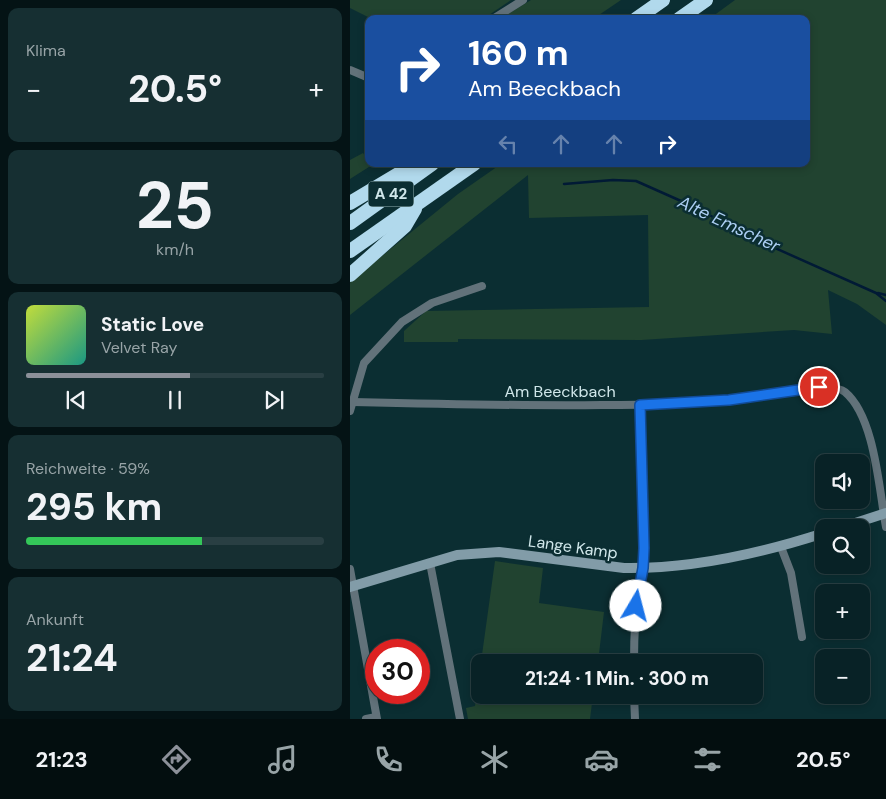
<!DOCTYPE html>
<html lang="de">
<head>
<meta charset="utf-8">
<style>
  body { margin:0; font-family:"DM Sans",sans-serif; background:#162f32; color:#f1f3f6; height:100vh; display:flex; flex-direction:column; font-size:19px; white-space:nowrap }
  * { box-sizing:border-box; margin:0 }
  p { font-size:16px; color:#98a4a7 }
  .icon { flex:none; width:28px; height:28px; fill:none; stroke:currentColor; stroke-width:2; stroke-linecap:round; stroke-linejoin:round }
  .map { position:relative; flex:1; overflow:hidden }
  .details { display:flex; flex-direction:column; gap:8px; padding:8px; background:#041315; width:350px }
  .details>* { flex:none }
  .hud { position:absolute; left:15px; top:15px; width:445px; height:152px; border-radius:10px; box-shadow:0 2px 8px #0003,0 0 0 1px #293f43; background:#1a4fa0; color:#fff; overflow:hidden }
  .buttons { position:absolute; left:465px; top:454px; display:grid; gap:10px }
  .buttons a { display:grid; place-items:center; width:55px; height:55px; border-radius:10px; background:#082226; box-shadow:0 2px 8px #0003,0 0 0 1px #293f43; font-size:25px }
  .speed { position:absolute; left:15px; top:639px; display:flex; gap:10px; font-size:25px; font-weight:700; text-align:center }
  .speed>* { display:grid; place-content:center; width:65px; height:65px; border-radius:50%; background:#082226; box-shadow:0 2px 8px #0003,0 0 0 1px #293f43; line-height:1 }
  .speed .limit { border:8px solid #d22; background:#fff; color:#111 }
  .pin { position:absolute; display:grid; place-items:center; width:42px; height:42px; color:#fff; margin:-21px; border:2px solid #fff; border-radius:50%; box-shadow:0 1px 5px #0007 }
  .me { position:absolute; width:55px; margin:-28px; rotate:8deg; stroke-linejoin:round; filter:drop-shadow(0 0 4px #0008) }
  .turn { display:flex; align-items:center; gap:18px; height:105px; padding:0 20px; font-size:22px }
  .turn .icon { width:65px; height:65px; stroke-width:2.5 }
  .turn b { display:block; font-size:35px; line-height:42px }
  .lanes { display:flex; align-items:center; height:48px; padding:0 20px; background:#0003; justify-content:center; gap:25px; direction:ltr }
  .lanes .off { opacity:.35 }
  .big { font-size:38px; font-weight:700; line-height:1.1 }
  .details .widget { flex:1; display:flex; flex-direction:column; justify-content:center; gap:8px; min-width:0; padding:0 18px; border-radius:10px; background:#162f32 }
  .details .dial { align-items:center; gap:0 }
  .dial b { font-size:65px; line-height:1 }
  .song { display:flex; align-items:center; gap:15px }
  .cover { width:60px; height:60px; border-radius:8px; background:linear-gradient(135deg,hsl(70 70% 55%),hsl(170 70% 35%)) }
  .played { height:5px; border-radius:2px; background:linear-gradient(90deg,#8c9099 55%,#293f43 55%) }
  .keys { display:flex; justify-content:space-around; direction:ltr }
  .heat { display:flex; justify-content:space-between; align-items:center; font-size:28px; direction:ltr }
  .charge { height:8px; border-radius:4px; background:linear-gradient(90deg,#34c759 59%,#293f43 0) }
  .trip { position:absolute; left:121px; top:654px; width:292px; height:50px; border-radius:10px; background:#082226; box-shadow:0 2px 8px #0003,0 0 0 1px #293f43; font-weight:700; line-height:50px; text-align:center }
  .tabs { display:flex; height:80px; justify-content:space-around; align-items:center; background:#030e0f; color:#98a4a7 }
  .tabs .icon { width:35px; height:35px }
  .tabs .active { color:#8c9099 }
  .tabs b { font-size:22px; color:#f1f3f6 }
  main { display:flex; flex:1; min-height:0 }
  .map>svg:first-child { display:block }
  .green { fill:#214330 }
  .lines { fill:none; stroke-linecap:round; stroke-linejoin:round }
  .stream { stroke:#011a35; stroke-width:2.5 }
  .street { stroke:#62727a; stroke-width:8 }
  .secondary { stroke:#829ca8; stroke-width:10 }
  .highway { stroke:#b1d9ec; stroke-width:14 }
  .route-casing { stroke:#114b97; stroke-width:12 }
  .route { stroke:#1a73e8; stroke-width:9 }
  .labels { text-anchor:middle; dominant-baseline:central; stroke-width:5; stroke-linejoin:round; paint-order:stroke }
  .shield { fill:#0b2e32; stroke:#95b0b3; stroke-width:1 }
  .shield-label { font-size:15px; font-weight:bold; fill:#d0e7ea }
  .street-label { font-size:16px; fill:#d0e7ea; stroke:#0b2e32 }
  .water-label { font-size:18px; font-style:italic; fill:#adcff4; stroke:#0b2e32 }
</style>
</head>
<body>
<main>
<section class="details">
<div class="widget"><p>Klima</p>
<div class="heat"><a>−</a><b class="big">20.5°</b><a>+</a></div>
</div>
<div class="widget dial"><b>25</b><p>km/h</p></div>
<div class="widget">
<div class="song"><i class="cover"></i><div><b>Static Love</b><p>Velvet Ray</p></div></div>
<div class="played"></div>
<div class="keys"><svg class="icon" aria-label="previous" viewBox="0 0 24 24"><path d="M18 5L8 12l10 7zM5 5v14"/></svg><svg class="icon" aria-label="pause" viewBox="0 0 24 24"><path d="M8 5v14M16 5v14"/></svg><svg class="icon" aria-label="next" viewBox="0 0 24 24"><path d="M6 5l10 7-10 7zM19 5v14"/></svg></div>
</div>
<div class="widget"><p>Reichweite · 59%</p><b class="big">295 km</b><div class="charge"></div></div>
<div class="widget"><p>Ankunft</p><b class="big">21:24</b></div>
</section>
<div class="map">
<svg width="536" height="719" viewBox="0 0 536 719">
  <rect width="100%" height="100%" fill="#0b2e32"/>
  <g class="green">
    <path d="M0,0h161l-28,19h-111l-22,-11z"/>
    <path d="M181,0h90l-28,19h-93z"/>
    <path d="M385,0h151v325l-29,-21 -29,-14 4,44 -38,-4 -153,10 -183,-1v3h-54v-11l22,-20 223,-4 -1,-92 -119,3 -1,-43 -178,140v-33l108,-88 43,-30h305v-145h-97z"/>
    <path d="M13,153l6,8v3l3,1 -22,14v-19z"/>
    <path d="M145,561l48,7 -4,35 65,9 -6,50h-117z"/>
    <path d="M130,670v25h113l-3,24h-122l-2,-11 9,-2z"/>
  </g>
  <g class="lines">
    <g class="stream">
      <path d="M214,184l49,-4 23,1 54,24 67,35 119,53 10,8"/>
      <path d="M528,293l8,2"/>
    </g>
    <g class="street">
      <path d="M143,19l30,-19"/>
      <path d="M0,70l19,8"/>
      <path d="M3,402c83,2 166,4 249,3 42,0 86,-1 128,-5 21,-3 101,-20 115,-8 30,25 34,98 41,135"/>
      <path d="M0,411l14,-48 38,-41 30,-19 50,-17"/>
      <path d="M431,547l10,26 11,64"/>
      <path d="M80,563l30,156"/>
      <path d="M0,569l27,150"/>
      <path d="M284,662c0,-25 1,-50 5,-75 2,-13 4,-25 5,-39l-4,-143"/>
      <path d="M284,695l1,24"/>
      <path d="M16,719l10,-2"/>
    </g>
    <g class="secondary">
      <path d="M490,528l46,-15"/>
      <path d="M0,587l107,-32 42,-3 125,16c68,1 135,-14 200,-35"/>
    </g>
    <g class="highway">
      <path d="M286,19l27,-19"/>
      <path d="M329,19l27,-19"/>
      <path d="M0,203l65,-39"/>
      <path d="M0,223l82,-59"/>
      <path d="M0,251l124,-87"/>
      <path d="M0,275l55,-49 10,-17"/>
    </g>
  </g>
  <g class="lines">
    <defs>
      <path id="route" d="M286,606l7,-38 1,-20 -4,-143 89,-5 90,-13"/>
    </defs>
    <use href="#route" class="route-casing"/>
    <use href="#route" class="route"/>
  </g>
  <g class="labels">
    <rect class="shield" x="18.5" y="181.5" width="45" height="25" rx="4"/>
    <g class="shield-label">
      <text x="41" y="194">A 42</text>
    </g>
    <g class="street-label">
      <text x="210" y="391">Am Beeckbach</text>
      <text transform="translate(223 547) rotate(8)">Lange Kamp</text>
    </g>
    <g class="water-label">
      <text transform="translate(379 224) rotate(25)">Alte Emscher</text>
    </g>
  </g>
</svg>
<div class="buttons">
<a><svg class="icon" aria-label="sound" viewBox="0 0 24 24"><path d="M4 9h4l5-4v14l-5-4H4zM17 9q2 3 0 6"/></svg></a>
<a><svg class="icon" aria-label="search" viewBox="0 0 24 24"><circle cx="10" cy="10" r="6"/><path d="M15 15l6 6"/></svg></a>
<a>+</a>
<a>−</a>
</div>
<div class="speed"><div class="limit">30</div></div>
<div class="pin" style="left:469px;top:387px;background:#d93025"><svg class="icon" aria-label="arrive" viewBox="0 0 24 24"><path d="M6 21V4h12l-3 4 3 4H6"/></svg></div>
<svg class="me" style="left:286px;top:606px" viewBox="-20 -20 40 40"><circle r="19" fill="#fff"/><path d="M0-13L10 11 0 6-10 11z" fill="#1a73e8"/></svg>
<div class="trip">21:24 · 1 Min. · 300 m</div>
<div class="hud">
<div class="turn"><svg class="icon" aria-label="right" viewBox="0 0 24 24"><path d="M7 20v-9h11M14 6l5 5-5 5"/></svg><div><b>160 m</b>Am Beeckbach</div></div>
<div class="lanes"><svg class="icon off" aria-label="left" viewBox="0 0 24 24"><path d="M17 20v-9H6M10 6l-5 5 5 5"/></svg><svg class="icon off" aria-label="ahead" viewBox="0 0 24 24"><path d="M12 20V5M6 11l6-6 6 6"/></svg><svg class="icon off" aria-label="ahead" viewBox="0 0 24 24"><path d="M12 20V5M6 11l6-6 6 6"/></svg><svg class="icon" aria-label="right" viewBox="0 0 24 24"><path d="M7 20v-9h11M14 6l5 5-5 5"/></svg></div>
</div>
</div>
</main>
<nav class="tabs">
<b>21:23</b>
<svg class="icon active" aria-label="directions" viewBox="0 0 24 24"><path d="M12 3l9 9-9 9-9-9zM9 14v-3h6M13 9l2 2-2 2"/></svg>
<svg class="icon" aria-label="music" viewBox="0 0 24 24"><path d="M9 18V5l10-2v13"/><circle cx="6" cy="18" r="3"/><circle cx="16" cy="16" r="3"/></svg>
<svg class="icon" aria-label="phone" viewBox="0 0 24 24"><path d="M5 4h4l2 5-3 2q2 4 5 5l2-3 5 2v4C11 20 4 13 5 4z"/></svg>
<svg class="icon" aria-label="climate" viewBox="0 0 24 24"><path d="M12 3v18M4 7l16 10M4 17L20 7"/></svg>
<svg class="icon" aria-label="car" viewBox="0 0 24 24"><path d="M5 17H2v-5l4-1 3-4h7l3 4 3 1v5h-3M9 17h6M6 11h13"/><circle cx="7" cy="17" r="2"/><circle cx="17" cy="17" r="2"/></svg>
<svg class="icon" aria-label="filters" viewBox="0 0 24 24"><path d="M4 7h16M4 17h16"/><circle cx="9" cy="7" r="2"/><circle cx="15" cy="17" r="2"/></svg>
<b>20.5°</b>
</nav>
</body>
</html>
